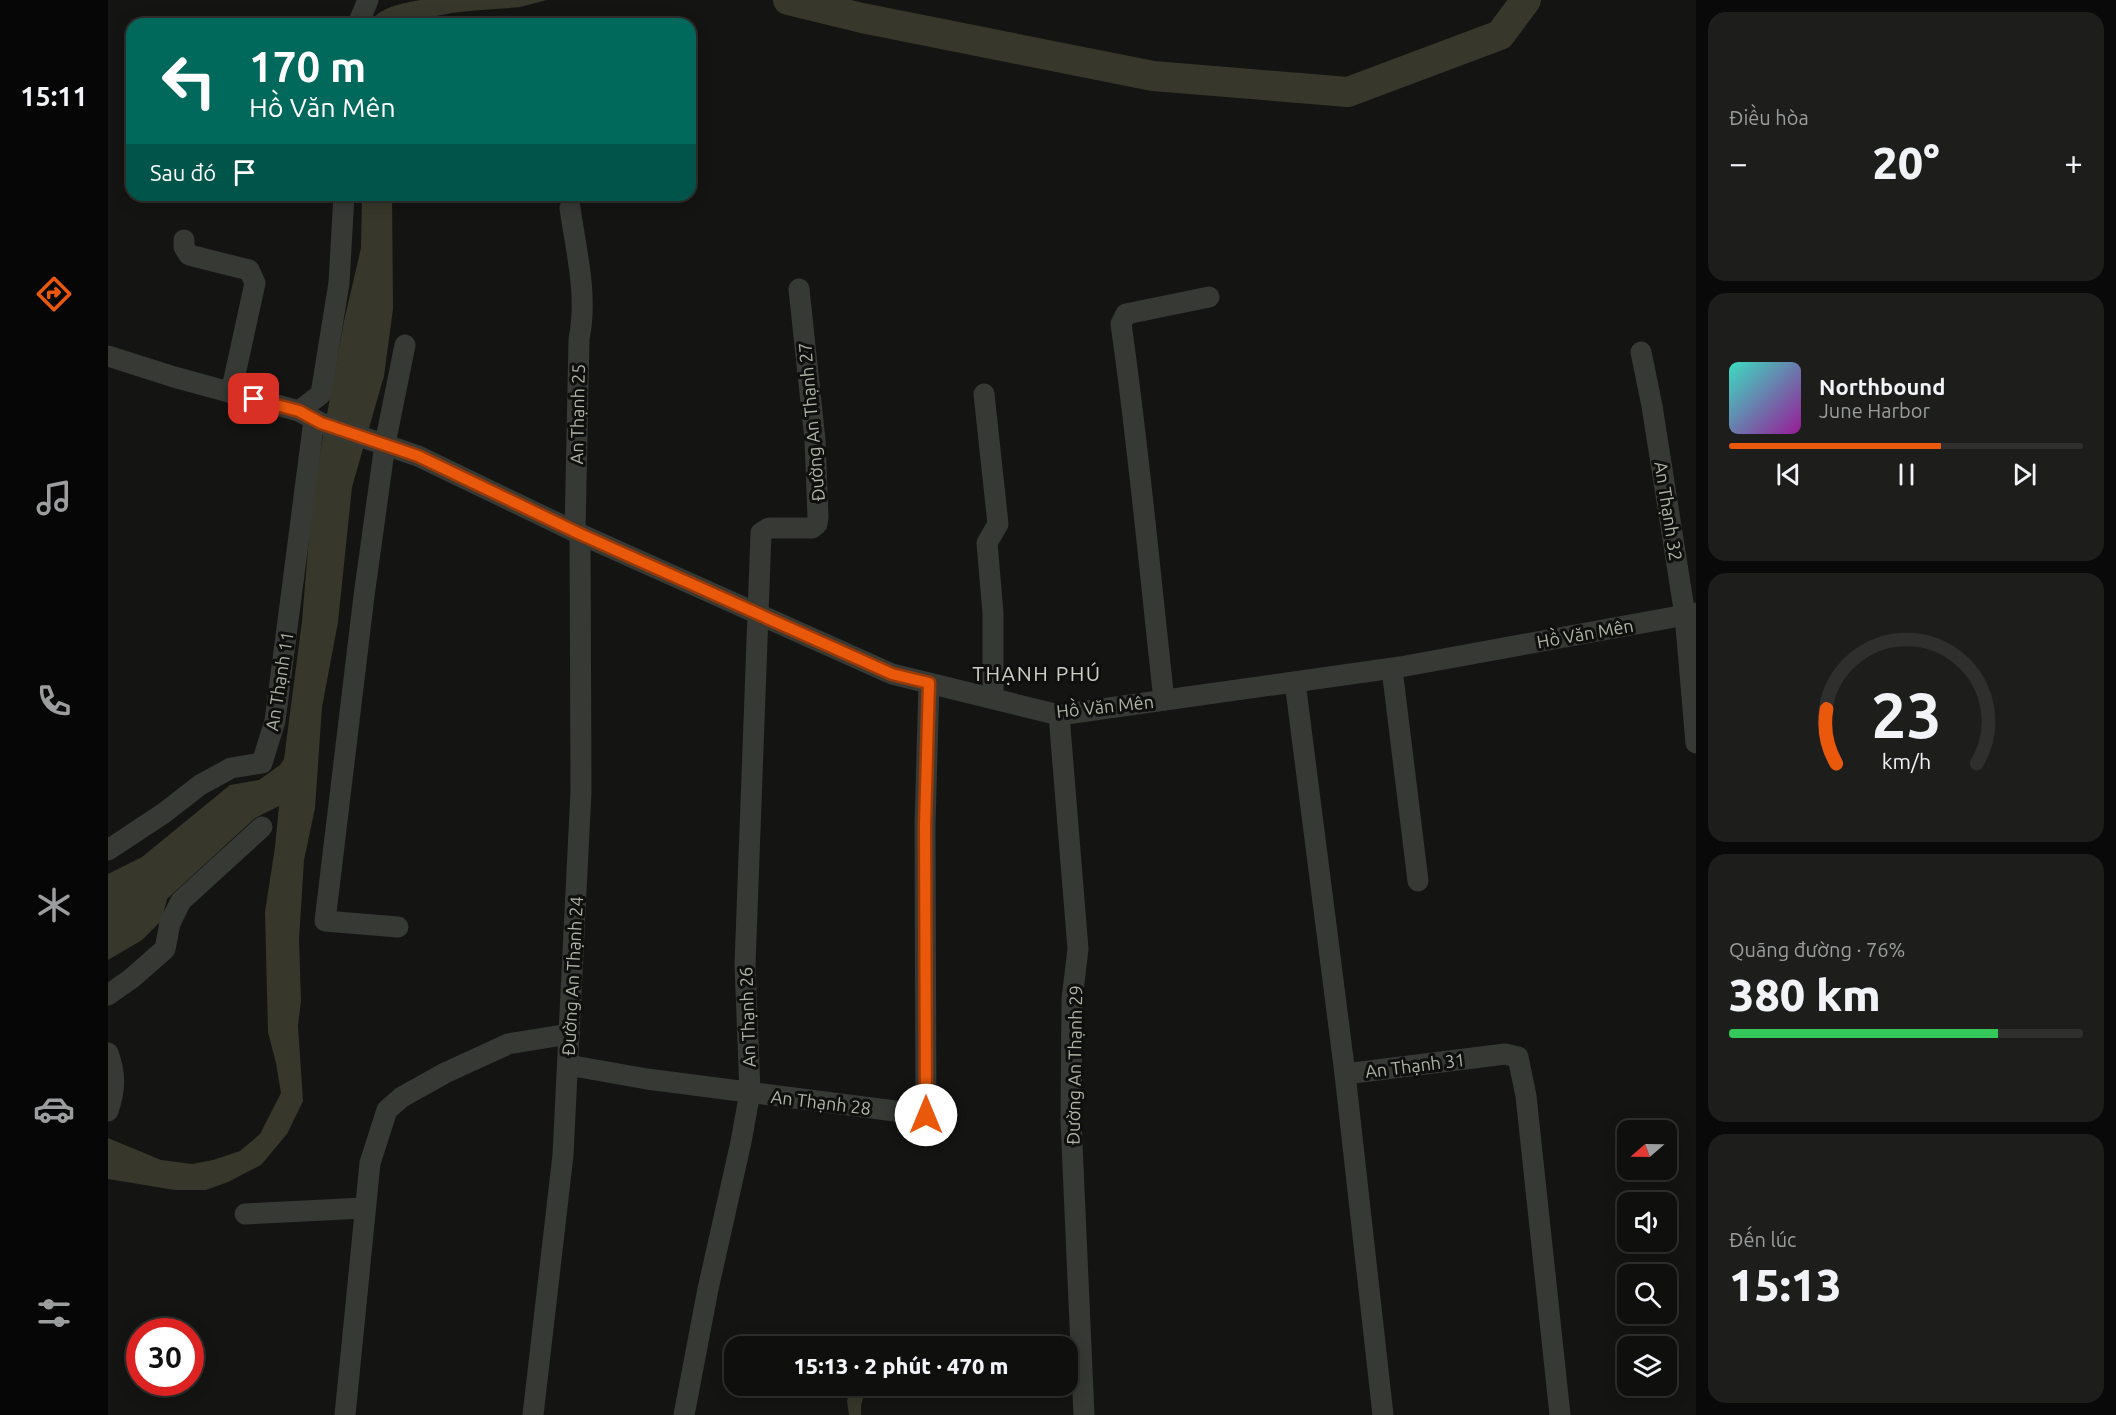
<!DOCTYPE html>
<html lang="vi">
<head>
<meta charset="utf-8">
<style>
  body { margin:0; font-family:Ubuntu,sans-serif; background:#1d1e1c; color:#f1f3f6; height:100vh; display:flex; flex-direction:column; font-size:22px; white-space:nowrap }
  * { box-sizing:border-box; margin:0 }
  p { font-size:20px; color:#9b9d9e }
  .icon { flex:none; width:33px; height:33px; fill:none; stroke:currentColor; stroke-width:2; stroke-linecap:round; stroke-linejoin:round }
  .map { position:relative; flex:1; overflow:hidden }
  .sheet { display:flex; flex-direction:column; gap:12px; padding:12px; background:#080908; width:420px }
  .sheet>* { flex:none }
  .banner { position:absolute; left:18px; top:18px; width:570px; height:183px; border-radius:18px; box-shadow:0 3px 15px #0003,0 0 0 2px #2f302e; background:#00695c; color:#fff; overflow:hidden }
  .needle { width:39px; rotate:250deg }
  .tools { position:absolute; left:1509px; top:1120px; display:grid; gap:12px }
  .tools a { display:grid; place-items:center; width:60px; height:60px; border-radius:12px; background:#0f100e; box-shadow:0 3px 15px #0003,0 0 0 2px #2f302e; font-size:30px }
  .speed { position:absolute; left:18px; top:1318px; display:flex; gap:12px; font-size:30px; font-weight:700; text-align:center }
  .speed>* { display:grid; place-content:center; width:78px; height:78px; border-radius:50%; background:#0f100e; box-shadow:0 3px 15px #0003,0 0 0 2px #2f302e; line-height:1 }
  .speed .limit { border:9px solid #d22; background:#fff; color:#111 }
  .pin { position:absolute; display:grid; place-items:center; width:51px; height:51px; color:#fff; margin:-26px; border-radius:12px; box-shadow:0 3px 9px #0006 }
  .me { position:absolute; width:66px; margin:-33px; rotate:0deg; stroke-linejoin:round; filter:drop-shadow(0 0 4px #0008) }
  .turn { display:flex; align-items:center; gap:21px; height:126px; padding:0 24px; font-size:27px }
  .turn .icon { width:78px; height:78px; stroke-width:2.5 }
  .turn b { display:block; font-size:42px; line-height:51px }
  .then { display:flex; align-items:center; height:57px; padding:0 24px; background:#0003; gap:12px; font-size:22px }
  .big { font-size:45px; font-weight:800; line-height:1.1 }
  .sheet .widget { flex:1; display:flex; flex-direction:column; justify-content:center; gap:9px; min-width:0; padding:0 21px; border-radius:18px; background:#1d1e1c }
  .sheet .dial { align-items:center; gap:0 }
  .dial svg { height:156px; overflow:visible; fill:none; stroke:#2f302e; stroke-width:7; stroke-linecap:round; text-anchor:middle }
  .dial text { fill:#f1f3f6; stroke:none }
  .song { display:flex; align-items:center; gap:18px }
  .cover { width:72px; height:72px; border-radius:9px; background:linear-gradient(135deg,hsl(170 70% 55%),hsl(300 70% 35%)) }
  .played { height:6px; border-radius:3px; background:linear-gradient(90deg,#ea580c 60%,#2f302e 60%) }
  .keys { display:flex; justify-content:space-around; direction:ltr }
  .heat { display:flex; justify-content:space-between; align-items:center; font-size:33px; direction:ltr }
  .charge { height:9px; border-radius:4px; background:linear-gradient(90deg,#34c759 76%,#2f302e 0) }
  .trip { position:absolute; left:616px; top:1336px; width:354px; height:60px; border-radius:18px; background:#0f100e; box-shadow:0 3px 15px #0003,0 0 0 2px #2f302e; font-weight:800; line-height:60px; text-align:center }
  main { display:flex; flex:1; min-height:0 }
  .tab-bar { display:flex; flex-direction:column; width:108px; justify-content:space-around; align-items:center; background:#060606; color:#9b9d9e }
  .tab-bar .icon { width:42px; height:42px }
  .tab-bar .active { color:#ea580c }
  .tab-bar b { font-size:27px; color:#f1f3f6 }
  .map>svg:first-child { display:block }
  .water { fill:#37372b }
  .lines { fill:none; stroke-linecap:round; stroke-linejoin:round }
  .river { stroke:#37372b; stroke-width:30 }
  .minor { stroke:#373935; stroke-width:21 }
  .route-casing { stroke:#983908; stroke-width:15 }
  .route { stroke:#ea580c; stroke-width:10 }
  .labels { text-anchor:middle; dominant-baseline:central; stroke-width:6; stroke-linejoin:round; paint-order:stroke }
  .street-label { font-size:18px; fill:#b0b4a6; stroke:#0f100e }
  .quarter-label { font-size:21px; letter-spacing:1.5px; fill:#ced0c6; stroke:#0f100e }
</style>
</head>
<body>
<main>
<nav class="tab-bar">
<b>15:11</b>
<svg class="icon active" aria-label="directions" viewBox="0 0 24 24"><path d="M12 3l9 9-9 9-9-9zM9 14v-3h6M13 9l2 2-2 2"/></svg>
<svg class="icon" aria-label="music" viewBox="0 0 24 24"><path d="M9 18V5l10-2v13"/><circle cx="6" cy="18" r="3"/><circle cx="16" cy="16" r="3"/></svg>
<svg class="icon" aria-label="phone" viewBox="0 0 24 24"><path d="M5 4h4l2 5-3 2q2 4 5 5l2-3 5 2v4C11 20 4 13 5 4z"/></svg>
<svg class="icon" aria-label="climate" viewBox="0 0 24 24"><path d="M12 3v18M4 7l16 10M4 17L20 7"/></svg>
<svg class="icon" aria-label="car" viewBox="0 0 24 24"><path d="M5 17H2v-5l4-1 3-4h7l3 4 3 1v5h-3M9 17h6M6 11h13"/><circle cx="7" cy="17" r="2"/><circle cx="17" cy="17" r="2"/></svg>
<svg class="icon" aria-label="filters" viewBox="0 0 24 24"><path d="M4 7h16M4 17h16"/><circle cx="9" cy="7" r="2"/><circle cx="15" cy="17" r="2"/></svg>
</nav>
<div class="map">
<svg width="1588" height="1415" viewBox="0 0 1588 1415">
  <rect width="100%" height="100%" fill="#141513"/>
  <g class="water">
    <path d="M313,0h126c-9,2 -18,5 -27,7 -23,3 -87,3 -102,17h-49c9,-17 34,-21 52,-24z"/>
    <path d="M254,195h30l1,114 -9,67 -32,111 -14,135 -16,85 -7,101 -11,52 -5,79 2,62 -3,25 5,75 -16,33 -26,31 -33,17 -22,8h-31l-67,-11v-41l53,22 31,4 21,-4 27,-9 20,-17 21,-41 -5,-30 -8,-31 -3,-120 10,-65 4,-41 -24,12 -88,81 -5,21 -20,20 -34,20v-86l34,-17 88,-72 29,-5 21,-15 4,-6 18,-138 8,-96 9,-67 25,-137 17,-73z"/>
    <path d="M744,1386h15l-6,19v10h-12l-2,-14z"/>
  </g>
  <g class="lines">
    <path class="river" d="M680,0l74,18 291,58 195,16 152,-57 26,-35"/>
    <g class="minor">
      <path d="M250,24l10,-24"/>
      <path d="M462,208c6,43 18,87 9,131l-4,193"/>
      <path d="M76,240v7l5,8 60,15 6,13 -24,110"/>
      <path d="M1533,352l11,54 33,209 11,128"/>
      <path d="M0,356l66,21 125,34 22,12 97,33 162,78 312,140 167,41 341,-48 296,-54"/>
      <path d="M876,394l14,130 -11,19 6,70v85"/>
      <path d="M191,411l22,-17 18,-111 5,-88"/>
      <path d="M1284,669l26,212"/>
      <path d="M1187,682l50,392 160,-20 13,3 8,39 34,319"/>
      <path d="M1056,700c-14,-125 -25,-251 -43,-376l5,-10 83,-17"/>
      <path d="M951,715l19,234 -6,50 -1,122 13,294"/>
      <path d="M0,850l56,-37 36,-28 31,-17 31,-5 13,-42 39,-301"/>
      <path d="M290,927l-73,-6 39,-325 21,-152 20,-99"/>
      <path d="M0,995l24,-17 33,-29 5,-26 11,-22 81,-74"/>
      <path d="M0,1053c8,21 7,38 0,58"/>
      <path d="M460,1065l79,14 279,36 -1,-290 4,-142"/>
      <path d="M1237,1074l38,341"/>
      <path d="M137,1214l119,-6"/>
      <path d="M237,1415l25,-252 17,-53 15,-13 43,-24 63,-29 61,-10"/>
      <path d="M425,1415l30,-260 18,-364 -1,-257"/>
      <path d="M576,1415l24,-126 33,-147 9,-50 -5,-127 16,-432 8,-5h43l5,-4 1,-7 -3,-77 -16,-151"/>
    </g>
  </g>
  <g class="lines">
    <defs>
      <path id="route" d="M146,399l45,12 22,12 97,33 162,78 312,140 37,9 -4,142 1,290"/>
    </defs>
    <use href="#route" class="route-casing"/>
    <use href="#route" class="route"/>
  </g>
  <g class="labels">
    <g class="street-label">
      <text transform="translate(469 414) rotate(-89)">An Thạnh 25</text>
      <text transform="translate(703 422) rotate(-95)">Đường An Thạnh 27</text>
      <text transform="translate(1561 511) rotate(81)">An Thạnh 32</text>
      <text transform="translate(1477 633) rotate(-10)">Hồ Văn Mên</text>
      <text transform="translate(171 681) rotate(-81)">An Thạnh 11</text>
      <text transform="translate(997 706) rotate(-6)">Hồ Văn Mên</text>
      <text transform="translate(464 976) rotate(-87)">Đường An Thạnh 24</text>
      <text transform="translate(639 1017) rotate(-92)">An Thạnh 26</text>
      <text transform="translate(966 1065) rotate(-89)">Đường An Thạnh 29</text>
      <text transform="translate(1307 1065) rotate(-7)">An Thạnh 31</text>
      <text transform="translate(713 1102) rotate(7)">An Thạnh 28</text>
    </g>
    <g class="quarter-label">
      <text x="929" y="673">THẠNH PHÚ</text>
    </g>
  </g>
</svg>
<div class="tools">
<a><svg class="needle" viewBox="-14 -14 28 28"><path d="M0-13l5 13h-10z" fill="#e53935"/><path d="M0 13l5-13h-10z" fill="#9b9d9e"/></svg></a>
<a><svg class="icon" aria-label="sound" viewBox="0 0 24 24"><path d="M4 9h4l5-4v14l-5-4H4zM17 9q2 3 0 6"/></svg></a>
<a><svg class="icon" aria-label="search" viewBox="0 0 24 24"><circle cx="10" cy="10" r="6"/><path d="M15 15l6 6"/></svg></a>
<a><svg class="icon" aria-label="layers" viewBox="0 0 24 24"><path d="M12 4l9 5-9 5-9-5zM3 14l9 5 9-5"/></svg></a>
</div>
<div class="speed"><div class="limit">30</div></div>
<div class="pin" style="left:146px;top:399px;background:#d93025"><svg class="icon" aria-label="arrive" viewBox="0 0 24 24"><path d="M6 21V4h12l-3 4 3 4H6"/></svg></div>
<svg class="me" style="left:818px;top:1115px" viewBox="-20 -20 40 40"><circle r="19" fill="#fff"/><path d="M0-13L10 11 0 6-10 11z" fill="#ea580c"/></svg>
<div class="trip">15:13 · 2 phút · 470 m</div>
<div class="banner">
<div class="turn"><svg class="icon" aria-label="left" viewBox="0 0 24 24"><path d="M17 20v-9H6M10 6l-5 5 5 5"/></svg><div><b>170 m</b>Hồ Văn Mên</div></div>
<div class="then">Sau đó<svg class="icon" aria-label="arrive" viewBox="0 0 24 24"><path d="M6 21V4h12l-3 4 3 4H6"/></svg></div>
</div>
</div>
<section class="sheet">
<div class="widget"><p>Điều hòa</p>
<div class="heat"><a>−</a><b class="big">20°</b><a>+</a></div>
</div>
<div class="widget">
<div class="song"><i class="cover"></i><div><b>Northbound</b><p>June Harbor</p></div></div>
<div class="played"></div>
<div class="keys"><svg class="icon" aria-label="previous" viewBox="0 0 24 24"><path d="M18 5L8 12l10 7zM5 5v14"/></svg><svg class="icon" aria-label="pause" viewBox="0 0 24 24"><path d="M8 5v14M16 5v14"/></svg><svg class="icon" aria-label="next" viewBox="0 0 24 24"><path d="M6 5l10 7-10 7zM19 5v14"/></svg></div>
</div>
<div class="widget dial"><svg viewBox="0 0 100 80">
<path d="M14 69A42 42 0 1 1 86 69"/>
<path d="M14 69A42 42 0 0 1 9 41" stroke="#ea580c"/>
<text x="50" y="56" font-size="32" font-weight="700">23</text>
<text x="50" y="72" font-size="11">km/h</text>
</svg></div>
<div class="widget"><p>Quãng đường · 76%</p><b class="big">380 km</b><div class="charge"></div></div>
<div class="widget"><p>Đến lúc</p><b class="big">15:13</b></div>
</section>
</main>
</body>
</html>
